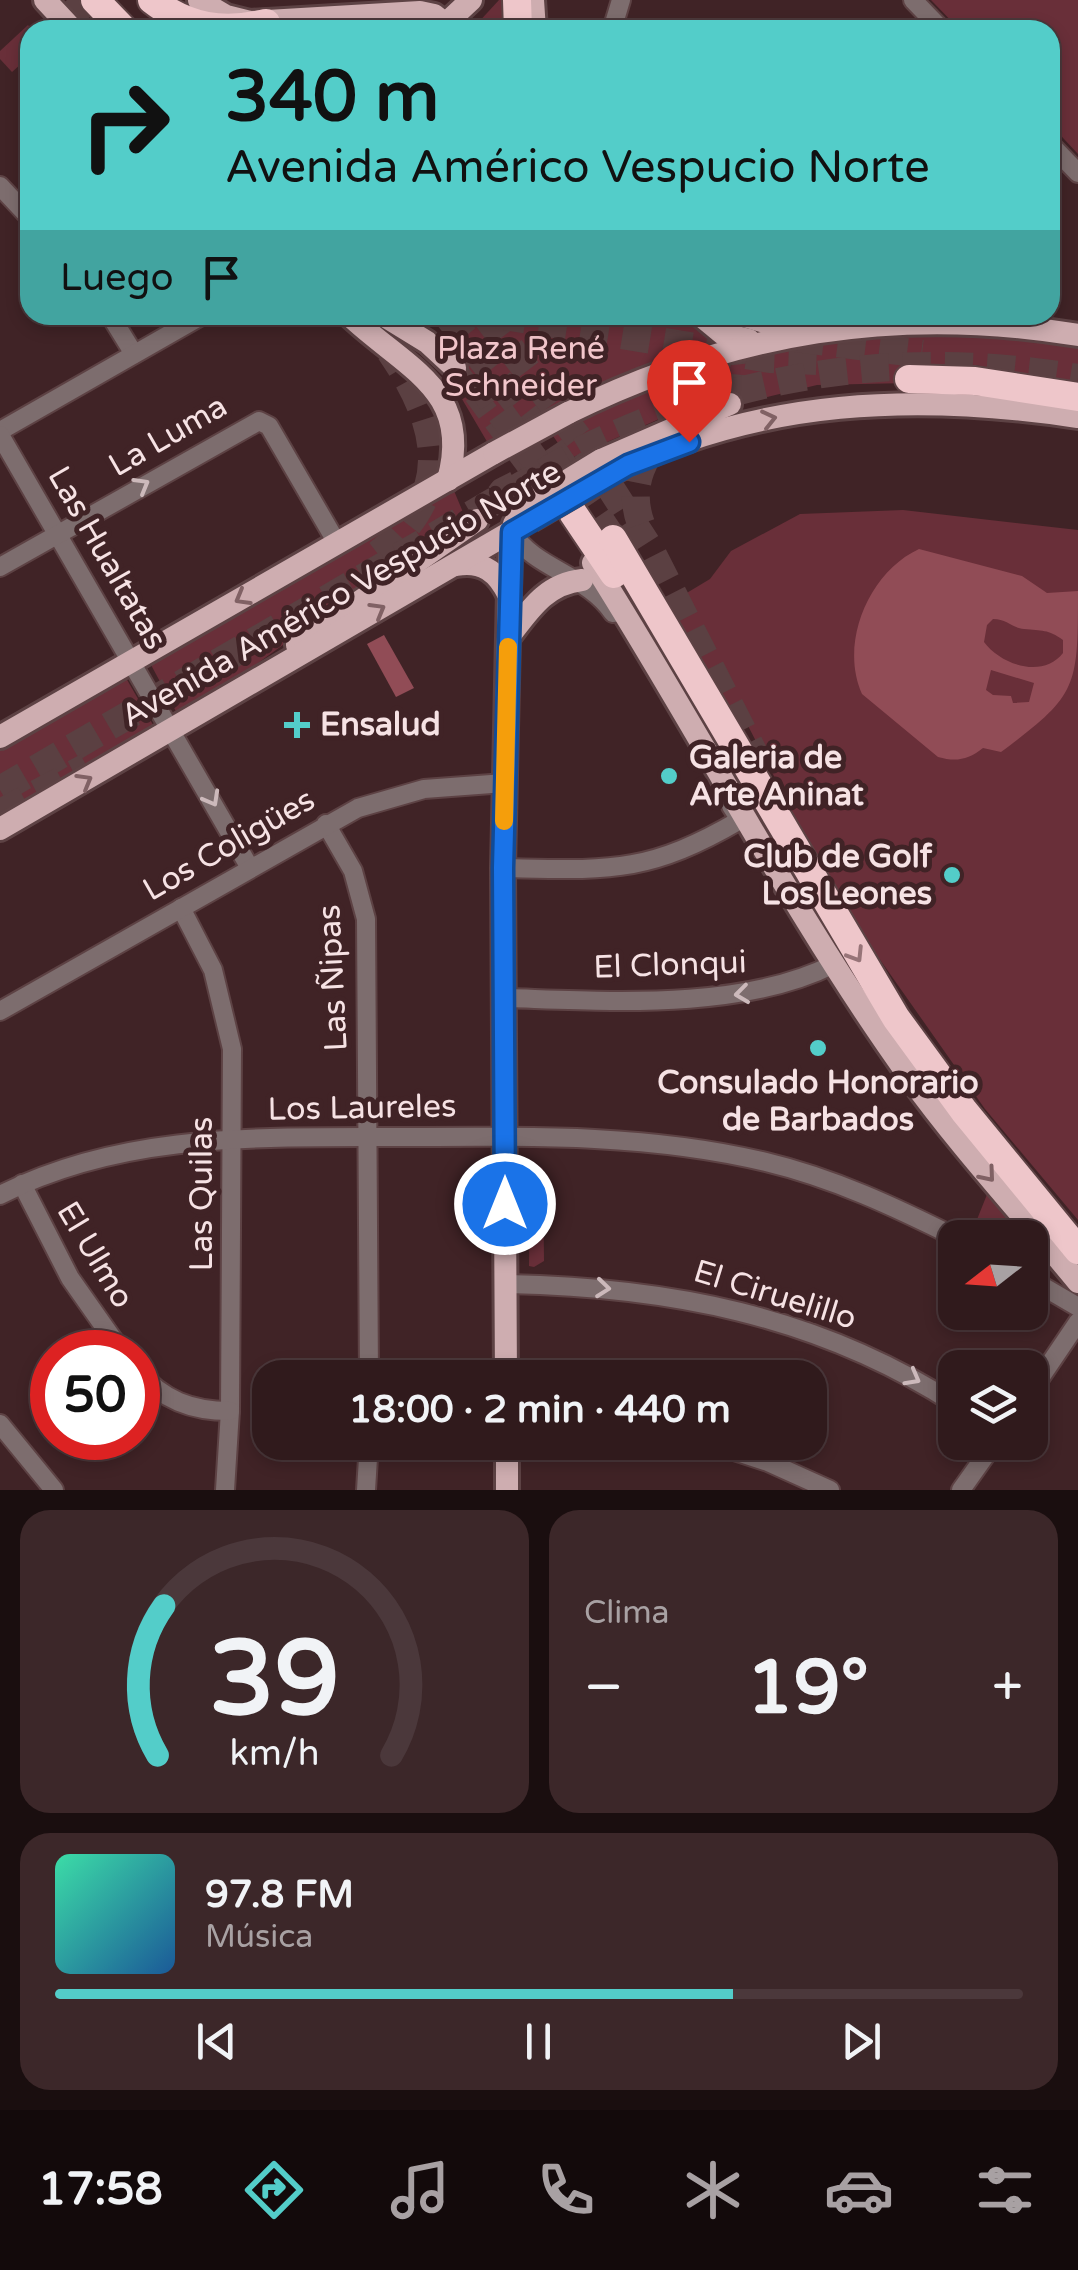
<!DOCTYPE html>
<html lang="es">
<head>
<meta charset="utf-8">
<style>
  body { margin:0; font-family:"Varela Round",sans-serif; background:#3c2729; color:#f1f3f6; height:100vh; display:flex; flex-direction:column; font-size:38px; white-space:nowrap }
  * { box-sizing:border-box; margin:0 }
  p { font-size:32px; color:#a8a1a3 }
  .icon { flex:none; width:55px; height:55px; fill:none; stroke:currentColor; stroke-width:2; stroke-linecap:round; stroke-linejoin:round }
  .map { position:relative; height:1490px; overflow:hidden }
  .panel { display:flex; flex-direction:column; gap:20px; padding:20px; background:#1a0e0f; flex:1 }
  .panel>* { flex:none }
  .banner { position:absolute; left:20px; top:20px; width:1040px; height:305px; border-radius:30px; box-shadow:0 5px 15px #0003,0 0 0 2px #4b383b; background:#53cdc9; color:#111; overflow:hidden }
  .needle { width:65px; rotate:253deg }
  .fabs { position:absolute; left:938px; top:1220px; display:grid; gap:20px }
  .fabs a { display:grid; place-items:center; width:110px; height:110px; border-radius:20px; background:#301a1c; box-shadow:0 5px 15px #0003,0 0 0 2px #4b383b; font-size:50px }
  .speed { position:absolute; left:30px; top:1330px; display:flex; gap:20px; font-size:50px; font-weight:700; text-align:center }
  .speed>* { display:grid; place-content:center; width:130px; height:130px; border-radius:50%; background:#301a1c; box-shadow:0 5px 15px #0003,0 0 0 2px #4b383b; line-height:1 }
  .speed .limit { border:15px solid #d22; background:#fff; color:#111 }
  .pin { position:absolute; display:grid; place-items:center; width:85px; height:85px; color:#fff; margin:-102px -42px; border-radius:50% 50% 50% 0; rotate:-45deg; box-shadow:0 0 10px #0007 }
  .pin .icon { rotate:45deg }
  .me { position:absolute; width:110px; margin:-55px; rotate:0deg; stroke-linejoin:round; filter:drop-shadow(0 0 8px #0008) }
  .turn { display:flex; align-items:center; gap:35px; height:210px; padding:0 40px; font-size:45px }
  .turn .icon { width:130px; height:130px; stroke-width:2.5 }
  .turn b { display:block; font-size:70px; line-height:85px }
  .then { display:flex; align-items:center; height:95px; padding:0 40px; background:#0003; gap:20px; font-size:38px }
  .big { font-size:75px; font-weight:700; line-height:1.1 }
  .panel .widget { flex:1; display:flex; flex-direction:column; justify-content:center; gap:15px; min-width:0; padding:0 35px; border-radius:30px; background:#3c2729 }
  .panel .dial { align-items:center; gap:0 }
  .dial svg { height:260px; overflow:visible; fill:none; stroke:#4b383b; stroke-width:7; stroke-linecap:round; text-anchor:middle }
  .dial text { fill:#f1f3f6; stroke:none }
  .song { display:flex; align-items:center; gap:30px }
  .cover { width:120px; height:120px; border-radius:15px; background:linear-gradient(135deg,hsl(160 70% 55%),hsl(210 70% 35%)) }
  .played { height:10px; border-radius:5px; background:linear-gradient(90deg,#53cdc9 70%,#4b383b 70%) }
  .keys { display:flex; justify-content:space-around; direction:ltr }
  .heat { display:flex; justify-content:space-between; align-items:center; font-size:55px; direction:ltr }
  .panel .tiles { flex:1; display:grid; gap:20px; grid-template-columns:1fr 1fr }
  .widget:last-child { grid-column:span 2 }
  .trip { position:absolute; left:252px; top:1360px; width:575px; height:100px; border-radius:30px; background:#301a1c; box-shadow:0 5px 15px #0003,0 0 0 2px #4b383b; font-weight:700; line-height:100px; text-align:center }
  .tabs { display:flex; height:160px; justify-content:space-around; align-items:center; background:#130a0b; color:#a8a1a3 }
  .tabs .icon { width:70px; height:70px }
  .tabs .on { color:#53cdc9 }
  .tabs b { font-size:45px; color:#f1f3f6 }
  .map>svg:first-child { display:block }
  .green { fill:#692f39 }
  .water { fill:#914c56; fill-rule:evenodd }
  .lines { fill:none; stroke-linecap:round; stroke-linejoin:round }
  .major-tunnel { stroke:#5b4042; stroke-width:22; stroke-dasharray:22 11; stroke-linecap:butt }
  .highway-tunnel { stroke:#5b4042; stroke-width:28; stroke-dasharray:28 14; stroke-linecap:butt }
  .minor-casing { stroke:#5d4244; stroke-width:22 }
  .major-casing { stroke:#5d4244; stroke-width:28 }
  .highway-casing { stroke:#5d4244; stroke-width:32 }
  .minor { stroke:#7d6d6e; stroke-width:18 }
  .major { stroke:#ceadb0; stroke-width:22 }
  .highway { stroke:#eec6ca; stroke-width:28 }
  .major-bridge-casing { stroke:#5d4244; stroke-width:28; stroke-linecap:butt }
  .major-bridge { stroke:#ceadb0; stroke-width:22 }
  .oneway { stroke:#806164 }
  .oneway2 { stroke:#ccb9bb }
  .oneway3 { stroke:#977478 }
  .route-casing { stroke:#114b97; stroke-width:25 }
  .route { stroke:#1a73e8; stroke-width:18 }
  .slow { stroke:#f59e0b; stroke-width:18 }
  .poi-dot { fill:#53cdc9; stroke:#402326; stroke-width:4 }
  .labels { text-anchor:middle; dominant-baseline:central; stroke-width:10; stroke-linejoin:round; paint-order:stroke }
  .park-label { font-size:32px; fill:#f2c6cb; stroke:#402326 }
  .street-label { font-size:32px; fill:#f6e2e4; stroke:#402326 }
  .poi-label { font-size:32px; font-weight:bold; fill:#f6e2e4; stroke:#402326; text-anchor:start }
</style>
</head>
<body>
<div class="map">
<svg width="1078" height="1490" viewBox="0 0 1078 1490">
  <rect width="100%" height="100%" fill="#402326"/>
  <g class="green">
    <path d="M499,0h13l1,30h-33l-4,-5z"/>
    <path d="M931,0h147v154l-28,-30v-94h-90z"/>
    <path d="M422,22l14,7 -139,1z"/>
    <path d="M28,25l4,5 -2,26 -18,16 -12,-13v-8z"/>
    <path d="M427,315h265l28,24 -157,66 -74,40 -37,-63 -26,-23 6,-5 20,20 18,-16z"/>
    <path d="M925,330l153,13v44l-102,-22 -67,-1 -1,19 -91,2 -79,19 -9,-16 -160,71 -18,-26 155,-75z"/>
    <path d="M452,486l13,31c-100,61 -187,137 -286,200l-29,-54z"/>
    <path d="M903,510l175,20v690l-93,-111 -147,-209 -93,-180 -10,4 -65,-121 40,-24 21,-28 69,-37z"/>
    <path d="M126,678l30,52 -156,88v-68z"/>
    <path d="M539,1166l4,3 1,92 -10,6 -5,-1 1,-97z"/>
    <path d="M988,1192l39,45h-45l-10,-5z"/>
  </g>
  <g class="water">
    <path d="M919,549l103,27 25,17 31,-2c0,97 0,104 -77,161l-18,-4c-15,12 -27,14 -45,9l-76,-63c-23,-51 7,-122 57,-145zM993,619c14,0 19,9 31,10 18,2 24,0 39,11v13c-20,26 -62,12 -79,-11l3,-17zM991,670l43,13 -5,19 -16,1 -2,-7 -18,-1 -7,-5z"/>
    <path d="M384,635l30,53 -18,9 -29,-53z"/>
  </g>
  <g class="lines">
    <g class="major-tunnel">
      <path d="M719,315c21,26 36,60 11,89"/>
      <path d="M455,368l102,138"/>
      <path d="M477,520l24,-31 26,-13 12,5"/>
    </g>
    <g class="highway-tunnel">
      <path d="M67,0l28,30"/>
      <path d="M447,315l101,128 65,96"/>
      <path d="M485,315l94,124 71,110 113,222"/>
      <path d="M498,315l272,44 48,2"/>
      <path d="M796,338l126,16"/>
      <path d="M476,379l78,107"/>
      <path d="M641,524c-11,-30 -4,-55 15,-81"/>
      <path d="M378,554c78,-61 62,-130 12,-203"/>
      <path d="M0,790l582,-340c158,-78 321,-101 496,-72"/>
      <path d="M0,813l87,-46"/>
    </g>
    <defs>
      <g id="minor">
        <path d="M913,0l29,30"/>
        <path d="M612,30l9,-30"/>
        <path d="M1050,144l28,29"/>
        <path d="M0,186l30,32"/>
        <path d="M110,315l24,39"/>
        <path d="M0,431l203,-116"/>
        <path d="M0,435l250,433"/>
        <path d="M512,532c23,38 75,42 101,81"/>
        <path d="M0,567l259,-146 10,5 68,117"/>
        <path d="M326,824l27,47 13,48 3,459"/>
        <path d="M503,868c104,2 143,7 237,-48l-9,-14"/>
        <path d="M181,908l32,62 19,79 -2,362 -5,79"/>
        <path d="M504,998c103,3 237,13 330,-34"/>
        <path d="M0,1011l358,-203 66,-19 81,-6"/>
        <path d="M22,1184l48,94 52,74"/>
        <path d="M0,1195c128,-65 270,-57 410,-58 119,-1 240,-3 356,25 67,16 129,45 191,76"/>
        <path d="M1030,1279l48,28"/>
        <path d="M506,1284c161,3 311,31 449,120"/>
        <path d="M138,1371c25,29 53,40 92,40"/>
        <path d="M1030,1393l48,-71"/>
        <path d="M0,1424l54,66"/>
        <path d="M707,1442l61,20 62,28"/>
        <path d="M366,1490l3,-48"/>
        <path d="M961,1490l34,-48"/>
      </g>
      <g id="major">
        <path d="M45,0l28,30"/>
        <path d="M199,0l27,16 24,6 170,-10 14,3 19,15"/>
        <path d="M533,0l2,30"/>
        <path d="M439,30l32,-30"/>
        <path d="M349,315c57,54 124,75 99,165"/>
        <path d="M383,315l44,27 28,26"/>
        <path d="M700,315l23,19 26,6"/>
        <path d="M741,315l48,14"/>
        <path d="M568,413c164,-81 329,-108 510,-78"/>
        <path d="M601,460l129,-56"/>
        <path d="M611,473c147,-75 307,-80 467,-56"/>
        <path d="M593,563c108,170 199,350 316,513 52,72 113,138 169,206"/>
        <path d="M456,565c26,-5 42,7 53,31"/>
        <path d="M508,638c21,-27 37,-54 74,-58"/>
        <path d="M297,645l180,-125"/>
        <path d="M0,737l494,-284"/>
        <path d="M0,829l519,-302"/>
        <path d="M506,1378l-3,-510 7,-323 4,-21 10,-17"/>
        <path d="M507,1442v48"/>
      </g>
      <g id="highway">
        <path d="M95,0l29,30"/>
        <path d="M152,0c36,28 71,33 114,23"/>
        <path d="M517,0l1,30"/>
        <path d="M909,379l66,2 103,16"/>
        <path d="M573,513l41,61"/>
        <path d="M613,539l283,479 68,93 114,139"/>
      </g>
    </defs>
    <use href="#minor" class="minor-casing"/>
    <use href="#major" class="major-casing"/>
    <use href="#highway" class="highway-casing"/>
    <use href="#minor" class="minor"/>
    <use href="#major" class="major"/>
    <use href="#highway" class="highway"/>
    <defs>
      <g id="major-bridge">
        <path d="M494,453l74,-40"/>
        <path d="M524,507l77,-47"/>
        <path d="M531,520l80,-47"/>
      </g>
    </defs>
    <use href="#major-bridge" class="major-bridge-casing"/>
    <use href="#major-bridge" class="major-bridge"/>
  </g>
  <defs><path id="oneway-chevron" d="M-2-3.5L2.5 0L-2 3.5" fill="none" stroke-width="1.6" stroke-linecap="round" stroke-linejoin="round" transform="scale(2.5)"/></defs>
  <g class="oneway">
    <use href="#oneway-chevron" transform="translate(769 419) rotate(-13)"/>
    <use href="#oneway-chevron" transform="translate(242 598) rotate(150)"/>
    <use href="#oneway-chevron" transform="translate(378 610) rotate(-30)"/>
    <use href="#oneway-chevron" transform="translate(85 781) rotate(-30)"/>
    <use href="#oneway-chevron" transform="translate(988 1175) rotate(50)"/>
  </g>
  <g class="oneway2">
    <use href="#oneway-chevron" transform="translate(142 485) rotate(-30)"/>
    <use href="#oneway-chevron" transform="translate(212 799) rotate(61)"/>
    <use href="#oneway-chevron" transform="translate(742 994) rotate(173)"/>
    <use href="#oneway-chevron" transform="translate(603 1288) rotate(6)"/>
    <use href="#oneway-chevron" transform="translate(913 1378) rotate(29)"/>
  </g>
  <use class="oneway3" href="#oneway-chevron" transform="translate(856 955) rotate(58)"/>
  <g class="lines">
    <defs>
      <path id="route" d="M505,1204l-2,-336 9,-336 116,-67 61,-23"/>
    </defs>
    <use href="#route" class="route-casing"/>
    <use href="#route" class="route"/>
    <path class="slow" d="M504,821l4,-174"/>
  </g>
  <g class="poi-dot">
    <path d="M292 710h10v10h10v10h-10v10h-10v-10h-10v-10h10z"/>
    <circle cx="669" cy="776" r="10"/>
    <circle cx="952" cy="875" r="10"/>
    <circle cx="818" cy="1048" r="10"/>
  </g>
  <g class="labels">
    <g class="park-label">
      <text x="521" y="349">Plaza René<tspan x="521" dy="37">Schneider</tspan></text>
    </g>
    <g class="street-label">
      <text transform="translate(168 436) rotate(-30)">La Luma</text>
      <text transform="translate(107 558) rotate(60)">Las Hualtatas</text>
      <text transform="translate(341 594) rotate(-30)">Avenida Américo Vespucio Norte</text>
      <text transform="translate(229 845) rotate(-30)">Los Coligües</text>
      <text transform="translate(670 965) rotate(-2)">El Clonqui</text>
      <text transform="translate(333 978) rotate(-93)">Las Ñipas</text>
      <text transform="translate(362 1108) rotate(-1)">Los Laureles</text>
      <text transform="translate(202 1194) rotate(-90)">Las Quilas</text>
      <text transform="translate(95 1255) rotate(59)">El Ulmo</text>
      <text transform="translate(775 1295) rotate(17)">El Ciruelillo</text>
    </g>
    <g class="poi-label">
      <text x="320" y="725">Ensalud</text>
      <text x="689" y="758">Galeria de<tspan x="689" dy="37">Arte Aninat</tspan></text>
      <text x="932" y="857" text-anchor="end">Club de Golf<tspan x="932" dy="37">Los Leones</tspan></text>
      <text x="818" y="1083" text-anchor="middle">Consulado Honorario<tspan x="818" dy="37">de Barbados</tspan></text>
    </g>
  </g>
</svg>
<div class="fabs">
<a><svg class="needle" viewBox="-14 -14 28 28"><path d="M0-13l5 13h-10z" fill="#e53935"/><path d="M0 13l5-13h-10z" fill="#a8a1a3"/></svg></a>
<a><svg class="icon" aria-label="layers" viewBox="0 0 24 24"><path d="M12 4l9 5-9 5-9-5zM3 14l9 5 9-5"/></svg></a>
</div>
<div class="speed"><div class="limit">50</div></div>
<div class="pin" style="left:689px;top:442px;background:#d93025"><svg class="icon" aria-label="arrive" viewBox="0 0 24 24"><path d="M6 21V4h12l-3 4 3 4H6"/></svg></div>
<svg class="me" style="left:505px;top:1204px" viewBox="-20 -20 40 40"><circle r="17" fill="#1a73e8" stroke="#fff" stroke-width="3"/><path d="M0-11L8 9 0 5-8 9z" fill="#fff"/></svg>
<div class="trip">18:00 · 2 min · 440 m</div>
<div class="banner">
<div class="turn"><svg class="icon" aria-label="right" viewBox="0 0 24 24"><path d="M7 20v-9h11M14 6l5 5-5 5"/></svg><div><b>340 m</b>Avenida Américo Vespucio Norte</div></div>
<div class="then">Luego<svg class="icon" aria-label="arrive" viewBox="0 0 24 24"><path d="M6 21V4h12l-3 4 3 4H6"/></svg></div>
</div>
</div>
<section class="panel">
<div class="tiles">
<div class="widget dial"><svg viewBox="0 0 100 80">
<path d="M14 69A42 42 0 1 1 86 69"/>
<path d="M14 69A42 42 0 0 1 16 23" stroke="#53cdc9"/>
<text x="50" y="56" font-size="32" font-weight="700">39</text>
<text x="50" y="72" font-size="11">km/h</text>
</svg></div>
<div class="widget"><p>Clima</p>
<div class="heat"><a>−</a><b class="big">19°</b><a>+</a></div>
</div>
<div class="widget">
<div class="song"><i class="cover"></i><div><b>97.8 FM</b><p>Música</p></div></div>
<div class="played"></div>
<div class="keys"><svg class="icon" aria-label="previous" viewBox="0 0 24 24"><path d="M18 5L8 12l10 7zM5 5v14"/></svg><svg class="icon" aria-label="pause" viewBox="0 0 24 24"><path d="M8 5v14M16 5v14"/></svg><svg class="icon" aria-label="next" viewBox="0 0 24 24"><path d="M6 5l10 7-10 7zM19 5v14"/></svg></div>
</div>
</div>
</section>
<nav class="tabs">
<b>17:58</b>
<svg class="icon on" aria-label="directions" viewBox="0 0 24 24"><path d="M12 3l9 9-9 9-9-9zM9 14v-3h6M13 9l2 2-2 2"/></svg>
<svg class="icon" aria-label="music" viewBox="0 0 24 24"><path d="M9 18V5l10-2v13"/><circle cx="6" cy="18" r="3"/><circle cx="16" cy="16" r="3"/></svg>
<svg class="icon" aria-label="phone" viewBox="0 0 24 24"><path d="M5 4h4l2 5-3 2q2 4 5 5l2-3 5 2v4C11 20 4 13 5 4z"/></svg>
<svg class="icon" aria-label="climate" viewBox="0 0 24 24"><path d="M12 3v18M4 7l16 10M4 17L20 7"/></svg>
<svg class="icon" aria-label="car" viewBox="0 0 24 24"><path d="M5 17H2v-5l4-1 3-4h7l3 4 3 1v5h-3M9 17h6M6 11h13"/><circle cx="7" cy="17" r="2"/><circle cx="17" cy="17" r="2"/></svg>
<svg class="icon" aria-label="filters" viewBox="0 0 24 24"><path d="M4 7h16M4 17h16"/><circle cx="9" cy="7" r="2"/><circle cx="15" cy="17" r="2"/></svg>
</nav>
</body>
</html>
